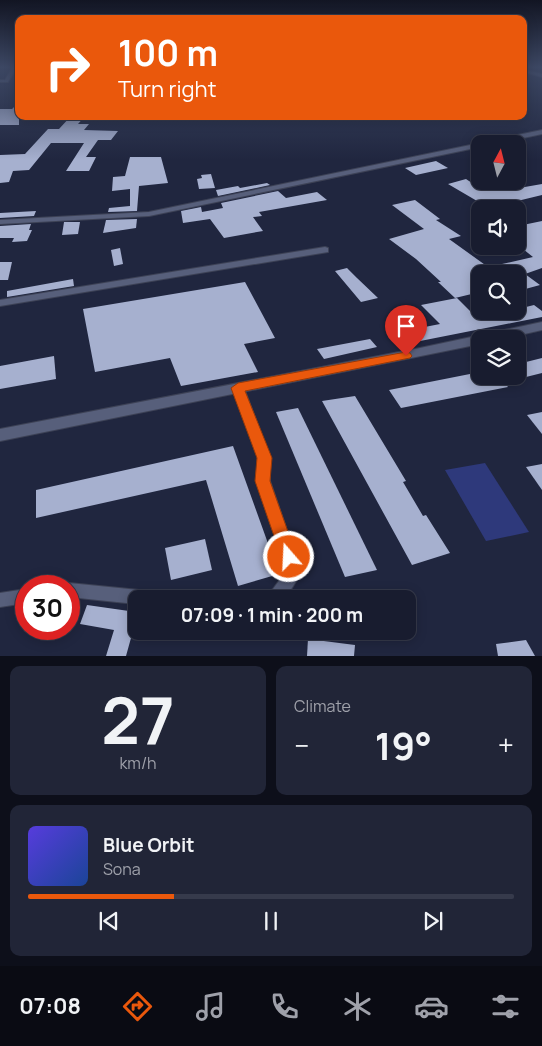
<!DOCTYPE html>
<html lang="en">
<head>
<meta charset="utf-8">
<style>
  body { margin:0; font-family:Manrope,sans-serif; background:#212537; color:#f1f3f6; height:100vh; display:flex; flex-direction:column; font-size:19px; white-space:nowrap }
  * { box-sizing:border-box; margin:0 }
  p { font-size:16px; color:#9fa1aa }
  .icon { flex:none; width:28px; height:28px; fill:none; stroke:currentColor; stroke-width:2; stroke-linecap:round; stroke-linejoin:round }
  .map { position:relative; height:656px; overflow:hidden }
  .details { display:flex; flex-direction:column; gap:10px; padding:10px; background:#0d0f1a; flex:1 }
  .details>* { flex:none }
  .top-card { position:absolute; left:15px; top:15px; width:512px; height:105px; border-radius:10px; box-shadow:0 2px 12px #0003,0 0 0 1px #363a4b; background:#ea580c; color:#fff; overflow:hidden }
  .needle { width:32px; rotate:7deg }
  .fabs { position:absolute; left:471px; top:135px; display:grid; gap:10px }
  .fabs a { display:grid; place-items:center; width:55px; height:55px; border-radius:10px; background:#181c2f; box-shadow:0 2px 12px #0003,0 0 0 1px #363a4b; font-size:25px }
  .speed { position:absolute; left:15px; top:575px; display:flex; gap:10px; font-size:25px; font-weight:700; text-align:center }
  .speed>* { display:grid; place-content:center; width:65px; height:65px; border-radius:50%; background:#181c2f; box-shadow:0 2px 12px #0003,0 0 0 1px #363a4b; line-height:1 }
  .speed .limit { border:8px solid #d22; background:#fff; color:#111 }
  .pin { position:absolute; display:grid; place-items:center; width:42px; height:42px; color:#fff; margin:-51px -21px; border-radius:50% 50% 50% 0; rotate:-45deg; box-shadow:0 0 5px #0007 }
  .pin .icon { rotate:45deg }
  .me { position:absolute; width:55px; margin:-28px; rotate:341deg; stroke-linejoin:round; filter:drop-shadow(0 0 4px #0008) }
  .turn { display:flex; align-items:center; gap:18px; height:105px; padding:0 20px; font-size:22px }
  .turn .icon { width:65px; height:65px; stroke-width:2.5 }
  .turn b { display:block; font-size:35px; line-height:42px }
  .big { font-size:38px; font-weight:700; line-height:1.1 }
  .details .widget { flex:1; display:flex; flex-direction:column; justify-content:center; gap:8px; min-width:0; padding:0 18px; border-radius:10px; background:#212537 }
  .details .dial { align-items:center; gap:0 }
  .dial b { font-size:65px; line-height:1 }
  .song { display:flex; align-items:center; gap:15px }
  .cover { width:60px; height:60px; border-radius:8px; background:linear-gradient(135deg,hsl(250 70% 55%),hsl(220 70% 35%)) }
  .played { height:5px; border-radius:2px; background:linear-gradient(90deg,#ea580c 30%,#363a4b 30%) }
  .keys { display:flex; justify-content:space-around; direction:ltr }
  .heat { display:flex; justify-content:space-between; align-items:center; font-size:28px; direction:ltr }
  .details .tiles { flex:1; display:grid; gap:10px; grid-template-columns:1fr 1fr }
  .widget:last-child { grid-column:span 2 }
  .trip { position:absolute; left:128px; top:590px; width:288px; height:50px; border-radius:10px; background:#181c2f; box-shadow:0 2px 12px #0003,0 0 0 1px #363a4b; font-weight:700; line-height:50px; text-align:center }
  .menu { display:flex; height:80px; justify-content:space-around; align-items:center; background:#0a0b13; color:#9fa1aa }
  .menu .icon { width:35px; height:35px }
  .menu .current { color:#ea580c }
  .menu b { font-size:22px; color:#f1f3f6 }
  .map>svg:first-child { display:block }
  .green { fill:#2e397b }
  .building { fill:#a6b0cf }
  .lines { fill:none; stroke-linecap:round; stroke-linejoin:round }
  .minor-casing { stroke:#3d4256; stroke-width:2 }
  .tertiary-casing { stroke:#3d4256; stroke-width:2 }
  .minor { fill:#575f7b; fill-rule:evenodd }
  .tertiary { fill:#575f7b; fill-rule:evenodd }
  .route { fill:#ea580c; stroke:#983908 }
</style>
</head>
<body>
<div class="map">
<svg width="542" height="656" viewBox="0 0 542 656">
  <rect width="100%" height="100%" fill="#20263f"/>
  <path class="green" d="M485,463l44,69 -43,9 -41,-71z"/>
  <g class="building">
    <path d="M19,102v23h-19v-16h12z"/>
    <path d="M71,116h14l-7,8h11l-5,6 34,1 -7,9h-13l-12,17h10l-7,14h-23l18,-28h-33l-22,27 -16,1 -4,11 -9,1v-28l25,-1 23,-25h11z"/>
    <path d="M130,157h31l7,26 -29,3 -2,25 -29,1 1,-4 21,-2v-17l-18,2 1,-14 12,-1z"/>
    <path d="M436,161l12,7 -32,7 -11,-7z"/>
    <path d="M211,174l4,14 -16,1 -2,-10 5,-1 -1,-3z"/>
    <path d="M466,179l9,6 16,-4h15l13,7 23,-4v11l-53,13 -41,-24z"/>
    <path d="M267,183l3,2 -52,11 -2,-6 22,-4 2,2z"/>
    <path d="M278,191l8,7 31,-6 10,8 -68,12 3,4 -9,1 10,14 -39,7 -14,-19 -27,4 -2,-12 20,-4 1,5 21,-4 -2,-5z"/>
    <path d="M415,200l25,19 -4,1 25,16 -12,3 39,28 -8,2v23l-25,6 -17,-16h3l-25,-23 -27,-20 35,-10 -32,-24z"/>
    <path d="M36,211l-2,5 -34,2v-5z"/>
    <path d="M137,219l-1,9 -33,5 3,-13z"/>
    <path d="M542,221v47l-17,6 15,11 -22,6v-17h-4l-12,-10 31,-7 -15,-12v-19z"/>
    <path d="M64,222h16l-2,12 -16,1z"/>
    <path d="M31,224l-2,6h3l-5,11 -15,1 2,-4h-14v-12z"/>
    <path d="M120,248l3,16 -9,2 -3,-16z"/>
    <path d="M0,262h12l-4,18h-8z"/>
    <path d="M347,268l10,10 21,20 -17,4 -26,-31z"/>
    <path d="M73,279l1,7 -67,11v-6z"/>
    <path d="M245,282l30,56 -31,6 14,28 -77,14 -11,-28 -75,14 -12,-63z"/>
    <path d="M457,298l16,16 13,-3h7l4,3 21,-3v-2l16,-4 8,6v6l-137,27 -11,-11 46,-9 -19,-19z"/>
    <path d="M370,339l7,8 -53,12 -7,-10z"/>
    <path d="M54,356l2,23 -56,10v-23z"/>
    <path d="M542,358v15l-24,6v-15z"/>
    <path d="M480,372v4h18l10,11 -107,21 -12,-18z"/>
    <path d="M355,396l51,85 -3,1 20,34 3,-1 24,38 -38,12 -90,-164z"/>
    <path d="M298,408l79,162 -32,7 -69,-165z"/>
    <path d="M542,412v22l-15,-19z"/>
    <path d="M233,446l46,128 -41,12 -32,-106 -170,38v-28z"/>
    <path d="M542,464v26l-16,-23z"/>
    <path d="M205,539l7,31 -41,10 -6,-32z"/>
    <path d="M87,605l49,7v8l-10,36h-20l8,-26 -34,-6z"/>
    <path d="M308,639l47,6 -1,11h-47z"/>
    <path d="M526,640l9,16h-37l-2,-12z"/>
  </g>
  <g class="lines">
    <defs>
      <g id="minor">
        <path d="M12,68h4l-8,14h-8v-2h5z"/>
        <path d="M526,70l16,4v3l-18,-5z"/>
        <path d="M542,130v4l-47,10h-15v3l-331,69 -149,8v-4l149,-8z"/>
        <path d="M325,247l3,1v4l-328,54v-6z"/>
        <path d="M238,384l4,1 2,3 26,70v23l26,76 4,18 -15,24h-23l2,-5 9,-5 11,-15 -2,-17 -26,-76 2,-23 -26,-70 2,-3z"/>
        <path d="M69,583l90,9 6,2 2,5h-31v5l-67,-7v-11h-6z"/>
        <path d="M26,589v14l-26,4v-14z"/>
      </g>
      <path id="tertiary" d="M542,322v8l-40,9h-22v5l-480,97v-12l420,-81z"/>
    </defs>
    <use href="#minor" class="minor-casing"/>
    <use href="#tertiary" class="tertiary-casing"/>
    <use href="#minor" class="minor"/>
    <use href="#tertiary" class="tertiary"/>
  </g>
  <linearGradient id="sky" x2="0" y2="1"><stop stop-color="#121523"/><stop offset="0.42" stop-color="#3c4763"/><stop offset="1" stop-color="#3c4763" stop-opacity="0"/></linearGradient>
  <rect width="542" height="160" fill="url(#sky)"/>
  <path class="route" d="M406,352l4,1 2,3 -2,2 -165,33 27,67 -2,23 27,76 -2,5 -6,2 -6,-2 -28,-81 2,-23 -26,-70 7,-5z"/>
</svg>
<div class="fabs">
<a><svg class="needle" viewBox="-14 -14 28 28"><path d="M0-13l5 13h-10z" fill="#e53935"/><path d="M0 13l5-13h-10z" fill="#9fa1aa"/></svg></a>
<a><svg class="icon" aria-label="sound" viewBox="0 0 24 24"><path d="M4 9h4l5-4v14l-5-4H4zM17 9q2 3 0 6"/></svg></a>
<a><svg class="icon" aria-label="search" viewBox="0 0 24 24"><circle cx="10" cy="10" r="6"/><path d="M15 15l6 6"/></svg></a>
<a><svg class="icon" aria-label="layers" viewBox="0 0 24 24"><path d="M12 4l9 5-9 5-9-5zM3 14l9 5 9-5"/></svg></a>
</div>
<div class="speed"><div class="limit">30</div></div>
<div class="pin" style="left:406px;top:356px;background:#d93025"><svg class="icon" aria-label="arrive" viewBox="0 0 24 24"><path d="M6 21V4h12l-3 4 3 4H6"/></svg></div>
<svg class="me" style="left:289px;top:557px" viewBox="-20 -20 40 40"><circle r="17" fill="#ea580c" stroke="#fff" stroke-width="3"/><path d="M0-11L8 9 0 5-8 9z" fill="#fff"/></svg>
<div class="trip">07:09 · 1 min · 200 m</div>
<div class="top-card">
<div class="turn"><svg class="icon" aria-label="right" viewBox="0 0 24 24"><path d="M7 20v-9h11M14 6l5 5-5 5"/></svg><div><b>100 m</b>Turn right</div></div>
</div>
</div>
<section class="details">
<div class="tiles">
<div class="widget dial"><b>27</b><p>km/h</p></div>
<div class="widget"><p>Climate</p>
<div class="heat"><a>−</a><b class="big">19°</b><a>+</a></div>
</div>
<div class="widget">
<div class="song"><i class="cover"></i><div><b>Blue Orbit</b><p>Sona</p></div></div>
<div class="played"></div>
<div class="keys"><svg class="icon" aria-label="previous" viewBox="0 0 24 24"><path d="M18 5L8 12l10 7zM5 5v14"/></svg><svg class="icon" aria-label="pause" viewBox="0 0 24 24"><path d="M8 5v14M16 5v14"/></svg><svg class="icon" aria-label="next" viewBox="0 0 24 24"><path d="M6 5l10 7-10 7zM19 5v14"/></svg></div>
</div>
</div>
</section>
<nav class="menu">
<b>07:08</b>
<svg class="icon current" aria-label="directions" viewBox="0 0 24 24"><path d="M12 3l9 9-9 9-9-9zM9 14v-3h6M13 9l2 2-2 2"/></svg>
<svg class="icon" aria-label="music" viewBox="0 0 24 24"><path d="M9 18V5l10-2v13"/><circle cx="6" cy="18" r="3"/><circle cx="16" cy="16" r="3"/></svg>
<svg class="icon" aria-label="phone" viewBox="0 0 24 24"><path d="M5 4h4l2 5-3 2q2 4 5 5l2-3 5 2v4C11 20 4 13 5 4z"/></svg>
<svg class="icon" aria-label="climate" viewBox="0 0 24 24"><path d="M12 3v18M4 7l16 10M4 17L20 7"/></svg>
<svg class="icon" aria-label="car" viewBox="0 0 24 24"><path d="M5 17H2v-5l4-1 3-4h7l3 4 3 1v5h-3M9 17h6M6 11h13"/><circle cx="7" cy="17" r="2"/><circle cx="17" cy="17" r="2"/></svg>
<svg class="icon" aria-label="filters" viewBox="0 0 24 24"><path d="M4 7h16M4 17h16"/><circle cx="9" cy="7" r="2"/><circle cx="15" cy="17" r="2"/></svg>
</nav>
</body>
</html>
